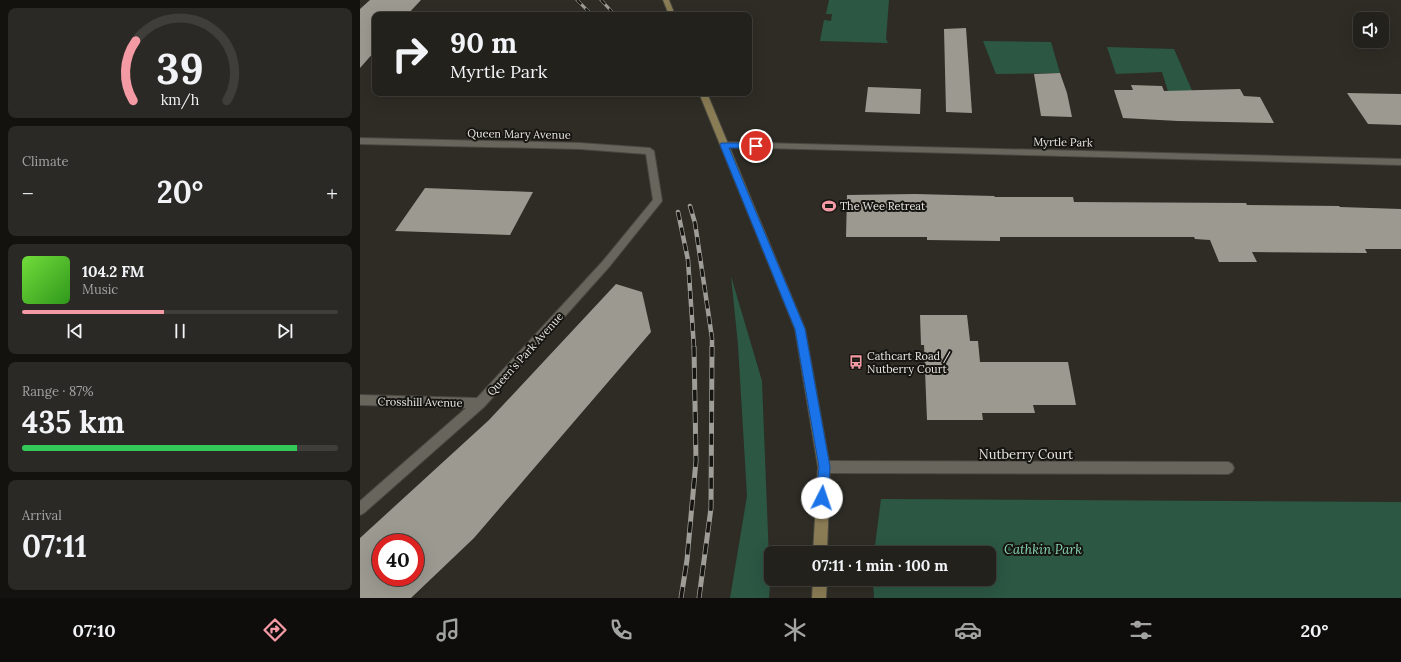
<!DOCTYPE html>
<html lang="en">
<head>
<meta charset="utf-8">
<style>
  body { margin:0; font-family:Lora,serif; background:#2a2925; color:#f1f3f6; height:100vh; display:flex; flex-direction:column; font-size:15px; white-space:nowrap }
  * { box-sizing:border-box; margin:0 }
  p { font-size:13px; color:#a2a3a3 }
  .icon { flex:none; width:22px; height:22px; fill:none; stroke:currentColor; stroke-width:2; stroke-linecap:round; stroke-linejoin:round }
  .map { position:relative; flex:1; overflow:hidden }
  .drawer { display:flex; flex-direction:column; gap:8px; padding:8px; background:#13120f; width:360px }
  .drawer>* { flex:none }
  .guide { position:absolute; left:12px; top:12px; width:380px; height:84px; border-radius:8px; box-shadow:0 4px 16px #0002,0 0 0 1px #3f3e3b; background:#22211c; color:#f1f3f6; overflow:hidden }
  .tools { position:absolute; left:993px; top:12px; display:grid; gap:8px }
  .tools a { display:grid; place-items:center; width:36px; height:36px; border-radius:8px; background:#22211c; box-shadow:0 4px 16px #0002,0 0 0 1px #3f3e3b; font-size:20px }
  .speed { position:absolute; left:12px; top:534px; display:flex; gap:8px; font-size:20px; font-weight:700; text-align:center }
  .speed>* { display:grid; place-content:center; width:52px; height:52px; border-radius:50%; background:#22211c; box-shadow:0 4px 16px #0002,0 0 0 1px #3f3e3b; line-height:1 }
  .speed .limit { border:6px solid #d22; background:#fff; color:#111 }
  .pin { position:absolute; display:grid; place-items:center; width:34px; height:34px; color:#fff; margin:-17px; border:2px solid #fff; border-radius:50%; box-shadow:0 1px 4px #0007 }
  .me { position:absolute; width:44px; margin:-22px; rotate:4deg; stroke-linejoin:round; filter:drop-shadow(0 0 3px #0008) }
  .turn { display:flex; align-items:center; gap:14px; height:84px; padding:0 12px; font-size:18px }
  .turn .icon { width:52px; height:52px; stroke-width:2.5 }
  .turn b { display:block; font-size:28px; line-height:34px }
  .big { font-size:30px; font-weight:700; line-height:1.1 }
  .drawer .card { flex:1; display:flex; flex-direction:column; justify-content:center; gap:6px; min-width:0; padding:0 14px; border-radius:8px; background:#2a2925 }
  .drawer .dial { align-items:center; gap:0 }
  .dial svg { height:104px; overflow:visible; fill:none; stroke:#3f3e3b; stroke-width:7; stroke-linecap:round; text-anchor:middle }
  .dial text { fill:#f1f3f6; stroke:none }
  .song { display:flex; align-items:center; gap:12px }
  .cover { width:48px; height:48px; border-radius:6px; background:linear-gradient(135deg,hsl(100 70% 55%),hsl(110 70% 35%)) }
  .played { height:4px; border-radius:2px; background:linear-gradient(90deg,#f49aa4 45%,#3f3e3b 45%) }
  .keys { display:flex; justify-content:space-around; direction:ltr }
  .heat { display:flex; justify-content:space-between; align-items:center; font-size:22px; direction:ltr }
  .charge { height:6px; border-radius:3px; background:linear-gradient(90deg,#34c759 87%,#3f3e3b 0) }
  .trip { position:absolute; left:404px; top:546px; width:232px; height:40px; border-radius:8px; background:#22211c; box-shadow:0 4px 16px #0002,0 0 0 1px #3f3e3b; font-weight:700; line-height:40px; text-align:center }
  .dock { display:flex; height:64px; justify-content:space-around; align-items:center; background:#0e0d0b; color:#a2a3a3 }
  .dock .icon { width:28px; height:28px }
  .dock .current { color:#f49aa4 }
  .dock b { font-size:18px; color:#f1f3f6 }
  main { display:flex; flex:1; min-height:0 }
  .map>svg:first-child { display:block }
  .green { fill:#2b5743 }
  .building { fill:#9c9990; fill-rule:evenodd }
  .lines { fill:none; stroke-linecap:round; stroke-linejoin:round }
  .street-casing { stroke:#494841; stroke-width:2 }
  .secondary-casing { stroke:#494841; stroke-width:2 }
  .street { fill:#67655c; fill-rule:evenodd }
  .secondary { fill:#8a7c54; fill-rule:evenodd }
  .rail-far2-casing { stroke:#9f9d97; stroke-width:3 }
  .rail-far1-casing { stroke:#9f9d97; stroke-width:4.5 }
  .rail-casing { stroke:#9f9d97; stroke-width:5 }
  .rail-far2 { stroke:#161511; stroke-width:2; stroke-dasharray:6; stroke-linecap:butt }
  .rail-far1 { stroke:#161511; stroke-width:3; stroke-dasharray:8; stroke-linecap:butt }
  .rail { stroke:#161511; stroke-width:3.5; stroke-dasharray:11; stroke-linecap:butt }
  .route { fill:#1a73e8; stroke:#114b97 }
  .labels { text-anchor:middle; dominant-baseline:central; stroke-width:4; stroke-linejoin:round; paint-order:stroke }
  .street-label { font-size:11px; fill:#e9e8e3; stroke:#161511 }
  .poi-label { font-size:11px; fill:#e9e8e3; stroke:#161511; text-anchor:start }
  .near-street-label { font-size:13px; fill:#e9e8e3; stroke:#161511 }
  .near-park-label { font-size:13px; font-style:italic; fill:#86d4af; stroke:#161511 }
</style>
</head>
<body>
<main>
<section class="drawer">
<div class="card dial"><svg viewBox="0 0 100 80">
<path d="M14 69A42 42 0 1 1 86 69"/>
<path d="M14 69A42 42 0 0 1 16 23" stroke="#f49aa4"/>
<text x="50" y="56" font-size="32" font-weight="700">39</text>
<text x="50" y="72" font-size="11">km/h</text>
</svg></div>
<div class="card"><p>Climate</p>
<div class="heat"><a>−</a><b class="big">20°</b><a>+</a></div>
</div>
<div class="card">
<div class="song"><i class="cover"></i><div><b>104.2 FM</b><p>Music</p></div></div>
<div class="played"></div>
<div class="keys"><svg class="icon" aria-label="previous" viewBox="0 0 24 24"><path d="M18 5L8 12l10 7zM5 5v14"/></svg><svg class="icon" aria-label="pause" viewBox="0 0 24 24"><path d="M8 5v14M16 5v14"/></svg><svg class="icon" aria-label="next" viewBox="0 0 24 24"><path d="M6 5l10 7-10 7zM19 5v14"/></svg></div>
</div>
<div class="card"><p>Range · 87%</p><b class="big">435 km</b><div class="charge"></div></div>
<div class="card"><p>Arrival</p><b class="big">07:11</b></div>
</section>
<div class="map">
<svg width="1041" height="598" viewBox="0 0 1041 598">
  <rect width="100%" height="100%" fill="#2e2c25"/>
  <g class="green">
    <path d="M469,0h60l-3,39 2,4 -68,-2 4,-21 7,1 1,-7h-6z"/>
    <path d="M623,41l68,1 9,31 -64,1z"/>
    <path d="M747,47l67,2 30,69 -28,-1 -14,-45 -46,2z"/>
    <path d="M371,276l31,105 8,204 -1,13h-39l17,-102 -9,-151z"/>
    <path d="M521,499l520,3v96h-527l-1,-19h116v-26h-115z"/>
  </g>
  <g class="building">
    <path d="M10,0h51l-14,15h-32v36l-15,17v-59z"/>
    <path d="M606,28l6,85 -26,-1 -2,-83z"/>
    <path d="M700,73l7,20 5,24 -31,-1 -7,-42z"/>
    <path d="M771,85l31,1 2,5 76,-2 4,7 16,1 14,26 -96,-2 -55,-3 -9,-28h19z"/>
    <path d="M508,87l53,2 -1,25 -55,-2z"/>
    <path d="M987,93l54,1v31l-33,-1z"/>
    <path d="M65,188l108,4 -23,43 -115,-4z"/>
    <path d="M555,194l79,2 1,1h78l1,5 172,1 1,2 92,1 1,1 61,2v40h-36l2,4 -115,-1 5,10h-38l-9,-22 -15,-1 -1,-2h-194v4l-73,-1v-3h-81l1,-42z"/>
    <path d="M256,284l26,8 9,40 -177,206 -63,60h-51v-60l129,-118zM21,543h34v34h-34z"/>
    <path d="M560,315h47l3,26h8l2,21h88l8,43h-43l2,8h-53l1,7h-56l-3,-75h-3z"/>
  </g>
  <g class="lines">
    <defs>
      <g id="street">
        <path d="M0,138l220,5 70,5 4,3 8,50 -53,66 -125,140 -120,106 -4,2v-14l106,-93 -106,-3v-10l117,3 126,-137 50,-61 -7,-46 -66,-5 -220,-5z"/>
        <path d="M364,142l677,17v6l-680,-18v-4z"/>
        <path d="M464,461l404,1 4,2 2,4 -2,4 -4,2 -404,-1 -4,-2 -2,-4 2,-4z"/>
      </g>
      <g id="secondary">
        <path d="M303,0h6l6,15h-6z"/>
        <path d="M339,93h8l98,236 25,138 -3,86h-14l5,-86 -23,-138z"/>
        <path d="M453,579h14l-1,19h-14z"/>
      </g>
    </defs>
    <use href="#street" class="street-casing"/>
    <use href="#secondary" class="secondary-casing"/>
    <use href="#street" class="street"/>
    <use href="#secondary" class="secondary"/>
    <defs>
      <g id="rail-far2">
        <path d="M217,0l15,15"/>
        <path d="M241,0l14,15"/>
      </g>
      <g id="rail-far1">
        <path d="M330,206l5,17 17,115v10"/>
        <path d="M318,212l10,48 6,88"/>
      </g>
      <g id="rail">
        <path d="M321,598l6,-38 9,-99 -2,-114"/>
        <path d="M339,598l12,-90 1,-161"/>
      </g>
    </defs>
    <use href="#rail-far2" class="rail-far2-casing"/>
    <use href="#rail-far1" class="rail-far1-casing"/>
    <use href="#rail" class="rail-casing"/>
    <use href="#rail-far2" class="rail-far2"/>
    <use href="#rail-far1" class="rail-far1"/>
    <use href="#rail" class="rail"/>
  </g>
  <path class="route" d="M361,143h35l3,3 -3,2h-27l76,181 25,138 -2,31 -2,4 -4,2 -4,-2 -2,-4 3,-31 -24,-138 -75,-184z"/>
  <defs>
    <symbol id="stadium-bare" viewBox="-9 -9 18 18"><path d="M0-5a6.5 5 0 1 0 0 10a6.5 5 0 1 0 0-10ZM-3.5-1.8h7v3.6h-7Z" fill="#f49aa4" stroke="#161511" stroke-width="2.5" paint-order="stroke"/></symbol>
    <symbol id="bus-bare" viewBox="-9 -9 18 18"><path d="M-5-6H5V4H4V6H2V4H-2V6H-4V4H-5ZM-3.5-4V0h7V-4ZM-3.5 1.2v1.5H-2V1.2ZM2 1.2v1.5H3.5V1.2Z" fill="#f49aa4" stroke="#161511" stroke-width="2.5" paint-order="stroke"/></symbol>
  </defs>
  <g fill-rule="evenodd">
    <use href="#stadium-bare" x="459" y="196" width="20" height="20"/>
    <use href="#bus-bare" x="486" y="352" width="20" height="20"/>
  </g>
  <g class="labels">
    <g class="street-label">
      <text transform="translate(159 134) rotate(1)">Queen Mary Avenue</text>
      <text transform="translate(703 142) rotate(1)">Myrtle Park</text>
      <text transform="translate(165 354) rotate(-48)">Queen's Park Avenue</text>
      <text transform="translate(60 402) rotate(1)">Crosshill Avenue</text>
    </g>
    <g class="poi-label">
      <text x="480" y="206">The Wee Retreat</text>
      <text x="507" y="356">Cathcart Road /<tspan x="507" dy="13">Nutberry Court</tspan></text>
    </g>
    <g class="near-street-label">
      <text x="666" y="454">Nutberry Court</text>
    </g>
    <g class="near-park-label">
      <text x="683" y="549">Cathkin Park</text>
    </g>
  </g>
</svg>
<div class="tools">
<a><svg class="icon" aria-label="sound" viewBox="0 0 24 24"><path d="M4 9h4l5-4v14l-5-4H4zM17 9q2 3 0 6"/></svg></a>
</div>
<div class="speed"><div class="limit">40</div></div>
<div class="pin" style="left:396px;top:146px;background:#d93025"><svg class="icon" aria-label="arrive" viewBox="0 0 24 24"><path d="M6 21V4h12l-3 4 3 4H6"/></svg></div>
<svg class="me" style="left:462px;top:498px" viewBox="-20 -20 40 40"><circle r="19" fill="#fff"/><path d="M0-13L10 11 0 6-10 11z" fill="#1a73e8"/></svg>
<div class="trip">07:11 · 1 min · 100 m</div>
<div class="guide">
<div class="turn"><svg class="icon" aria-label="right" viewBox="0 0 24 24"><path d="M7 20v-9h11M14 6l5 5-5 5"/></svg><div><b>90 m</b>Myrtle Park</div></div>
</div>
</div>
</main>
<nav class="dock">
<b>07:10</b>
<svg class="icon current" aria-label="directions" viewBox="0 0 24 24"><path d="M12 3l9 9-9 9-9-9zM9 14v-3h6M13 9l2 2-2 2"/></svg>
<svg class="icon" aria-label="music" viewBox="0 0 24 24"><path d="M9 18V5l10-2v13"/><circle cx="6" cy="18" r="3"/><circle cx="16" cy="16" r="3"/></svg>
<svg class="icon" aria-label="phone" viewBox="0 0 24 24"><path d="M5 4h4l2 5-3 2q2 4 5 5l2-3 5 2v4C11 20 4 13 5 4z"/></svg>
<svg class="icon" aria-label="climate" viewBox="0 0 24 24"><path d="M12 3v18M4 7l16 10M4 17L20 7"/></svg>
<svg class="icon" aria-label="car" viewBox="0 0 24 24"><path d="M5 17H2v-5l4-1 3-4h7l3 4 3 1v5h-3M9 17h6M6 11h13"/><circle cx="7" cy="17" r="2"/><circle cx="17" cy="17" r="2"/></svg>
<svg class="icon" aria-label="filters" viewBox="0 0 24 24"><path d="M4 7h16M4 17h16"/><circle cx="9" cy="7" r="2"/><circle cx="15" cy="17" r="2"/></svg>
<b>20°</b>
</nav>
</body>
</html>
